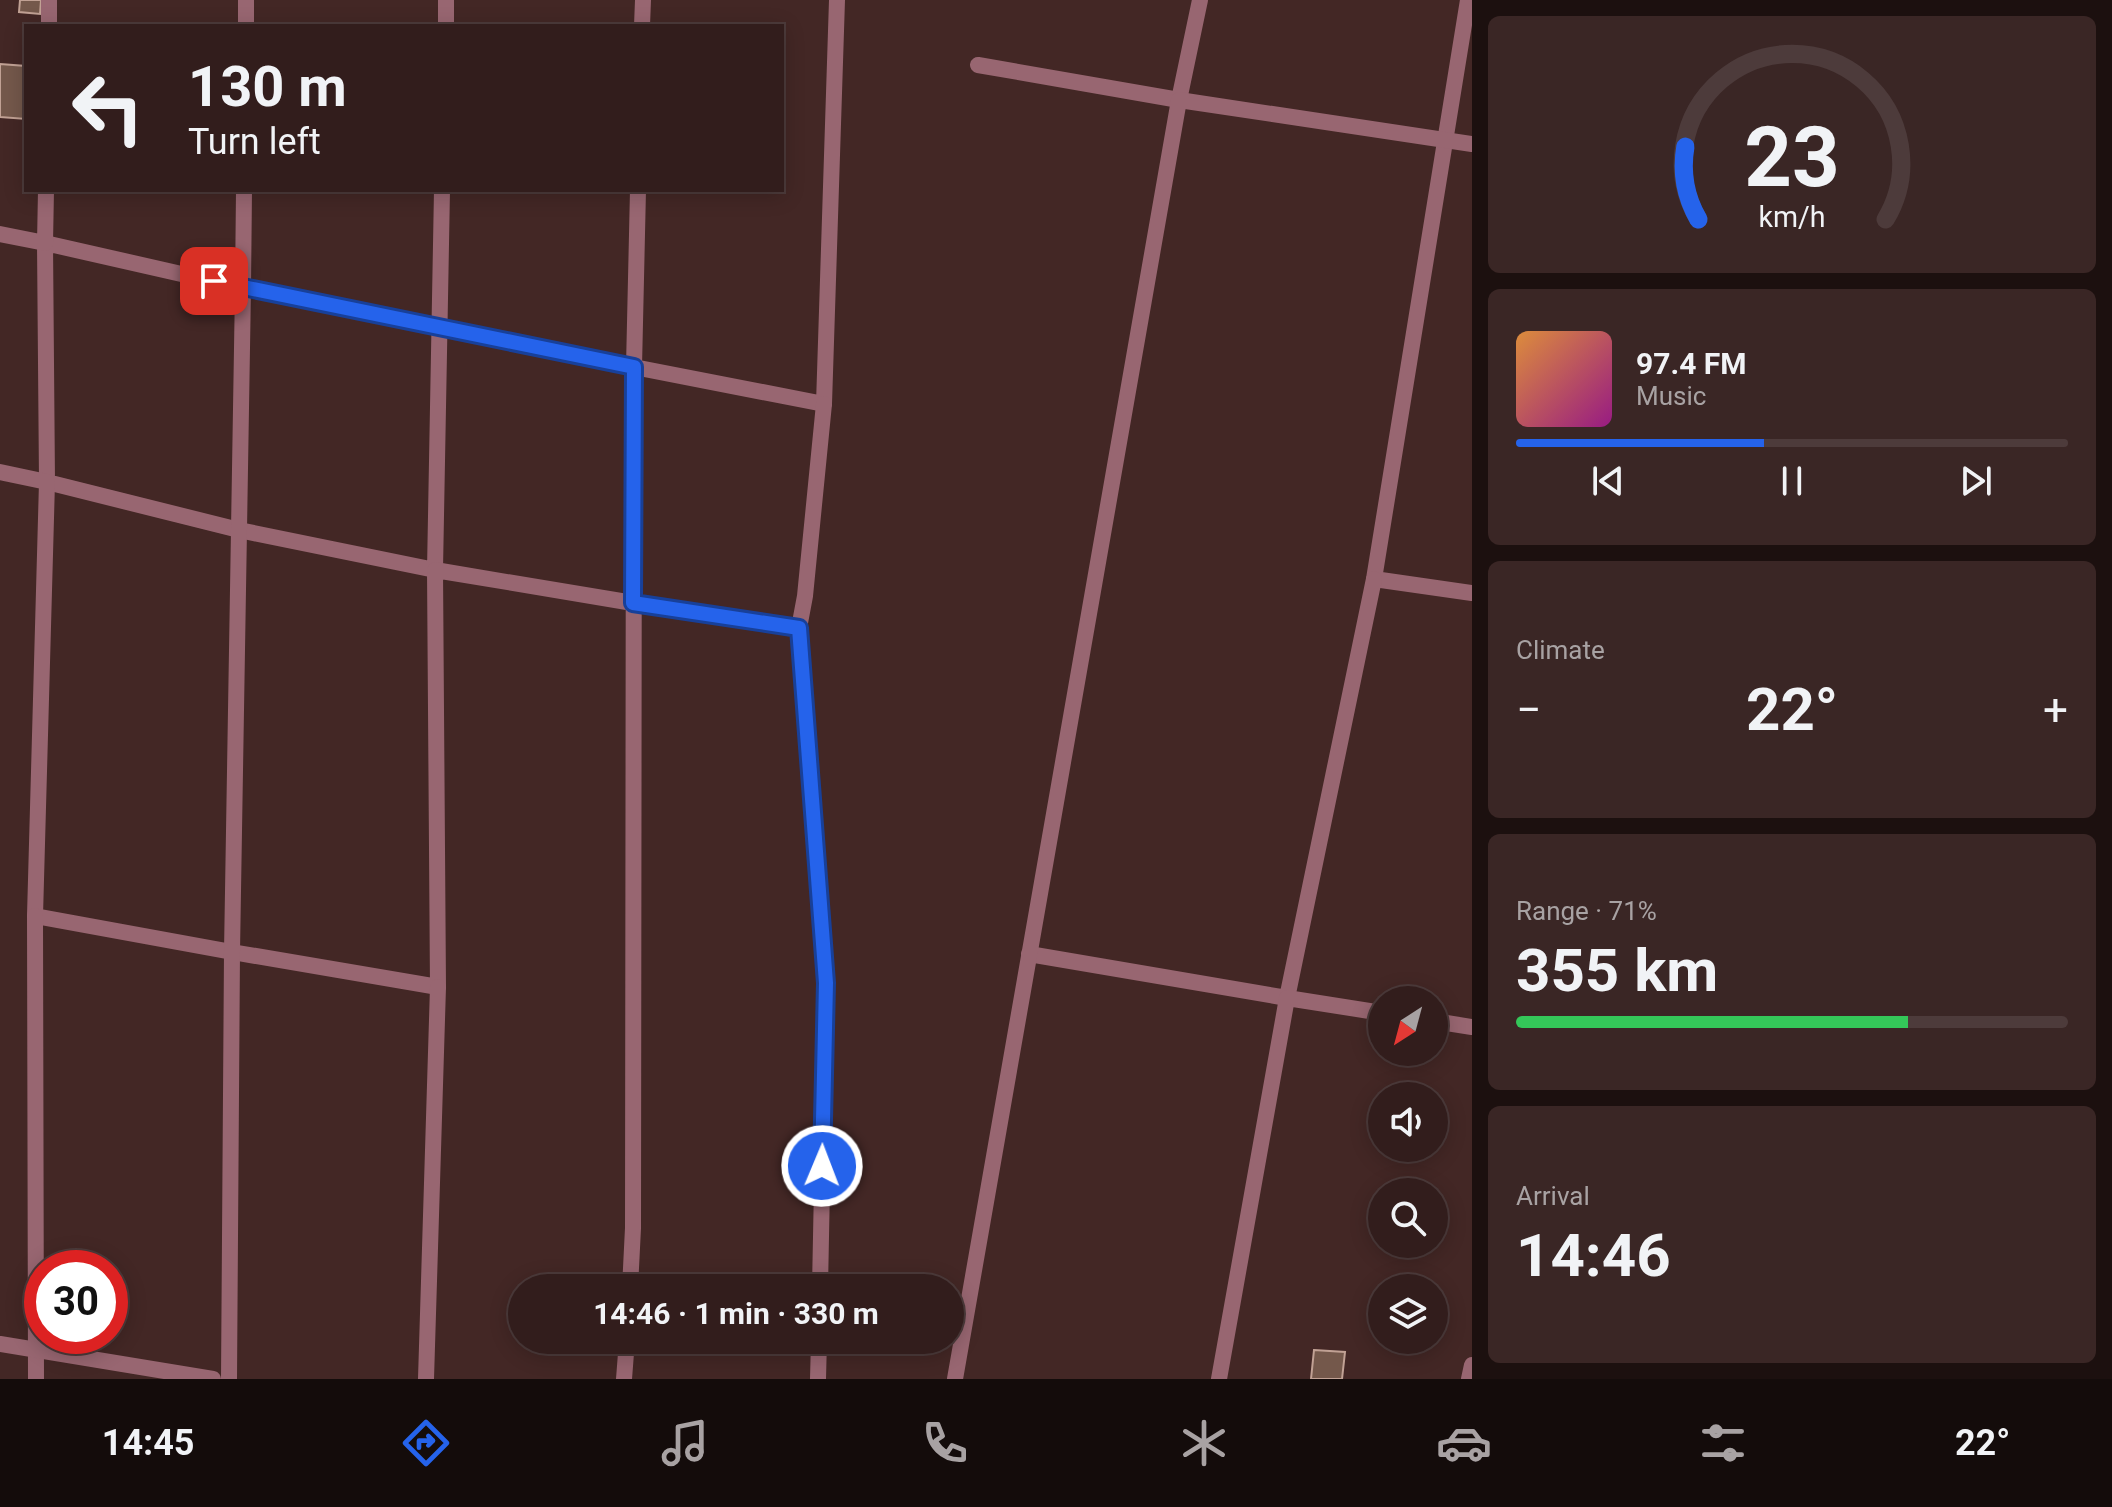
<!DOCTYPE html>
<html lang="en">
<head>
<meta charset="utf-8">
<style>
  body { margin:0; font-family:Roboto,sans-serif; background:#3a2625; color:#f1f3f6; height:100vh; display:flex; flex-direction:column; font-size:30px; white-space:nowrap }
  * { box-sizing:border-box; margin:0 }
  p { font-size:26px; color:#a8a2a3 }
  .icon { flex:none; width:44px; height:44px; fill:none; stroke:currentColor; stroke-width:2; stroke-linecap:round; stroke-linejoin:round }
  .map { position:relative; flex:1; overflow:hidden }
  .panel { display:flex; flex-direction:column; gap:16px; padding:16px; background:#1c100f; width:640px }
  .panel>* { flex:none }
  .banner { position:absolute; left:24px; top:24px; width:760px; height:168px; border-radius:0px; box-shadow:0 4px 20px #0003,0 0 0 2px #4d3b3b; background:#321d1c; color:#f1f3f6; overflow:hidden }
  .needle { width:52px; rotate:216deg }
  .controls { position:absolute; left:1368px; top:986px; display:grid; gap:16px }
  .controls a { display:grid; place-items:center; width:80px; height:80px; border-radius:50%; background:#321d1c; box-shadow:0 4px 20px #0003,0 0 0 2px #4d3b3b; font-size:40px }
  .speed { position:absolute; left:24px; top:1250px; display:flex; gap:16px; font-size:40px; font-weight:700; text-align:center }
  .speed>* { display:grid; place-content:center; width:104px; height:104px; border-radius:50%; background:#321d1c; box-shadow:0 4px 20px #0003,0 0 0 2px #4d3b3b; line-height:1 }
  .speed .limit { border:12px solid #d22; background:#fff; color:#111 }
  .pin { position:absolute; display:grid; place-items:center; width:68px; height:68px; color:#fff; margin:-34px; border-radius:16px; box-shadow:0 4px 12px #0006 }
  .me { position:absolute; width:88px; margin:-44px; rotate:1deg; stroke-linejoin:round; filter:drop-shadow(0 0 6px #0008) }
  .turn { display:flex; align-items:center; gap:28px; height:168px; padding:0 32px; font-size:36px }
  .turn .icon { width:104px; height:104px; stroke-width:2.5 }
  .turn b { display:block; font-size:56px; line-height:68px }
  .big { font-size:60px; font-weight:700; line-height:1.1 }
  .panel .widget { flex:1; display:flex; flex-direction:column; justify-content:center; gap:12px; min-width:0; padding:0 28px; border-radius:12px; background:#3a2625 }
  .panel .dial { align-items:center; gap:0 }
  .dial svg { height:208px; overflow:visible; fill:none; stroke:#4d3b3b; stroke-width:7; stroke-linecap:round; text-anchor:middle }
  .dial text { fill:#f1f3f6; stroke:none }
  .song { display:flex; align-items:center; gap:24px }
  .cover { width:96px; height:96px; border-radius:12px; background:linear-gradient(135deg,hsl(30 70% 55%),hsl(310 70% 35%)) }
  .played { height:8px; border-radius:4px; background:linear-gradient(90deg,#2563eb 45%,#4d3b3b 45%) }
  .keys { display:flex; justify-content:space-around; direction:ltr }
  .heat { display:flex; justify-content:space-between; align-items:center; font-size:44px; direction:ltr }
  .charge { height:12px; border-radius:6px; background:linear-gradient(90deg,#34c759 71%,#4d3b3b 0) }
  .trip { position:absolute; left:508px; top:1274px; width:456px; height:80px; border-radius:40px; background:#321d1c; box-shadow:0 4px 20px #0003,0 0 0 2px #4d3b3b; font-weight:700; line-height:80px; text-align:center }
  .menu { display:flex; height:128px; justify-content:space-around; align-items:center; background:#140c0b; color:#a8a2a3 }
  .menu .icon { width:56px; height:56px }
  .menu .current { color:#2563eb }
  .menu b { font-size:36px; color:#f1f3f6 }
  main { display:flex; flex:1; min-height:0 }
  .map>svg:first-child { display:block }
  .building { fill:#74584b; stroke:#c1a194; stroke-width:2 }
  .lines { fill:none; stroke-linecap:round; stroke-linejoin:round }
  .minor { stroke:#986671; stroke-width:16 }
  .route-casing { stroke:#184099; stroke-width:20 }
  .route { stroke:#2563eb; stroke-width:14 }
</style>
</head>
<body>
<main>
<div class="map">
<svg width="1472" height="1379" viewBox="0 0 1472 1379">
  <rect width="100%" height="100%" fill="#432725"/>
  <g class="building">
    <path d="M20,0h21l-1,14 -21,-2z"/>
    <path d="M0,64l26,2v53l-26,-2z"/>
    <path d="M1314,1350l31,2 -3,27h-31z"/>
  </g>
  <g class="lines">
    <g class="minor">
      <path d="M1468,0l-94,579 98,14"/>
      <path d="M49,26v-26"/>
      <path d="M246,26v-26"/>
      <path d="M446,26v-26"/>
      <path d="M642,26l1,-26"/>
      <path d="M978,65l201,35 21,-100"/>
      <path d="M244,190l-1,98 -198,-45 2,239 192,48 196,40 7,-380"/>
      <path d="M0,234l45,9 1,-53"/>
      <path d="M0,472l47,10 -12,434 197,36 206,35 -3,-417 198,33 166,25"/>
      <path d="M35,916l1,463"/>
      <path d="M1029,954l258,44 87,-419"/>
      <path d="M1434,1021l38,6"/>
      <path d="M630,1288l3,-60 1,-861 190,37 13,-404"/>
      <path d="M820,1288l6,-305 -27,-355 6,-32 19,-192"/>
      <path d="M0,1344l213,35"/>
      <path d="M229,1379l3,-427 11,-664 391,79 4,-177"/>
      <path d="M426,1379l12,-392"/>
      <path d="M624,1379l3,-39"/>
      <path d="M818,1379l1,-39"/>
      <path d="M955,1379l224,-1279 293,44"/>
      <path d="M1219,1379l68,-381 95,15"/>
      <path d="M1469,1379l3,-14"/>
    </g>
  </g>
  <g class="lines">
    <defs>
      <path id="route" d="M214,281l420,86 -1,236 166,25 27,355 -4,183"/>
    </defs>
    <use href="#route" class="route-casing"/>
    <use href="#route" class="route"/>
  </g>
</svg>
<div class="controls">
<a><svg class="needle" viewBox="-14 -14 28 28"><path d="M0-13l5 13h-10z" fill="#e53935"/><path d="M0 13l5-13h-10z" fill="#a8a2a3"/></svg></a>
<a><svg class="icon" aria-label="sound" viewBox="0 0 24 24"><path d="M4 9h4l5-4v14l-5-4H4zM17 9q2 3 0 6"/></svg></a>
<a><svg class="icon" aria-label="search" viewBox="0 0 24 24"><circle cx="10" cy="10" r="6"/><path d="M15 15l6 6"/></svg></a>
<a><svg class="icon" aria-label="layers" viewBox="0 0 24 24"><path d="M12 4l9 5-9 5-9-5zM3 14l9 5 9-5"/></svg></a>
</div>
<div class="speed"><div class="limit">30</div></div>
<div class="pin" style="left:214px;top:281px;background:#d93025"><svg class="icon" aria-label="arrive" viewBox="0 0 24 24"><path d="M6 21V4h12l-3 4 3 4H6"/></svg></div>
<svg class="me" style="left:822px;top:1166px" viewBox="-20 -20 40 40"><circle r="17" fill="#2563eb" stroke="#fff" stroke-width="3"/><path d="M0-11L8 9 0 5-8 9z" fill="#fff"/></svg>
<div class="trip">14:46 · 1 min · 330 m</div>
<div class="banner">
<div class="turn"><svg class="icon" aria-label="left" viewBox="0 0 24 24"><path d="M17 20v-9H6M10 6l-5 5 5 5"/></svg><div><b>130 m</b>Turn left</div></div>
</div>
</div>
<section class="panel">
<div class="widget dial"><svg viewBox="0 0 100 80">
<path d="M14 69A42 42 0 1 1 86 69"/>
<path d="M14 69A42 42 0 0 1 9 41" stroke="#2563eb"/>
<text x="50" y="56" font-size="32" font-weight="700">23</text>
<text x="50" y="72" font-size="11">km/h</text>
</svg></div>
<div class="widget">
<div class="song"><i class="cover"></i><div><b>97.4 FM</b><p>Music</p></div></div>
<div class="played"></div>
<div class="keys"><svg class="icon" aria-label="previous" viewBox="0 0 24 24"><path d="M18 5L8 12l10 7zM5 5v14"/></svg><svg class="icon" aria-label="pause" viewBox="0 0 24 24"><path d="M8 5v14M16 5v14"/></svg><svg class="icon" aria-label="next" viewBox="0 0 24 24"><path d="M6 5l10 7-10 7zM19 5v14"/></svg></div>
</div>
<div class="widget"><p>Climate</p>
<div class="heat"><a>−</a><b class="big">22°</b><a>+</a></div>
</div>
<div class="widget"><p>Range · 71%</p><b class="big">355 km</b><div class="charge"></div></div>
<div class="widget"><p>Arrival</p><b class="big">14:46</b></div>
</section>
</main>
<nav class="menu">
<b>14:45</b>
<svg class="icon current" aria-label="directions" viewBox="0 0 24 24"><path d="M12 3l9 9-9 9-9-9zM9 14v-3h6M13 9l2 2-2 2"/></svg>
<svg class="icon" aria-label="music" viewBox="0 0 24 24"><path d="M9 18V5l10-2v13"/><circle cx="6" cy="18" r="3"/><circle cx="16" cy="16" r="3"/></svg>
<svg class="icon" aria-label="phone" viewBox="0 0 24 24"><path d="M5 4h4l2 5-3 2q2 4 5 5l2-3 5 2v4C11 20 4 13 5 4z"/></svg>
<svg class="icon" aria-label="climate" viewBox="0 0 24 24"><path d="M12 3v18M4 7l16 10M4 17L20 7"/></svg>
<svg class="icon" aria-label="car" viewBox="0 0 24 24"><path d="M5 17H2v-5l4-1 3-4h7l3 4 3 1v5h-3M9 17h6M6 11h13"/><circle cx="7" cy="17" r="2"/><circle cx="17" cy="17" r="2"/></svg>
<svg class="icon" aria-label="filters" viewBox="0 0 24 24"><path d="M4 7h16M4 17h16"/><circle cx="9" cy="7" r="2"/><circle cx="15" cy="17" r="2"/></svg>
<b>22°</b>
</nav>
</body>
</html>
